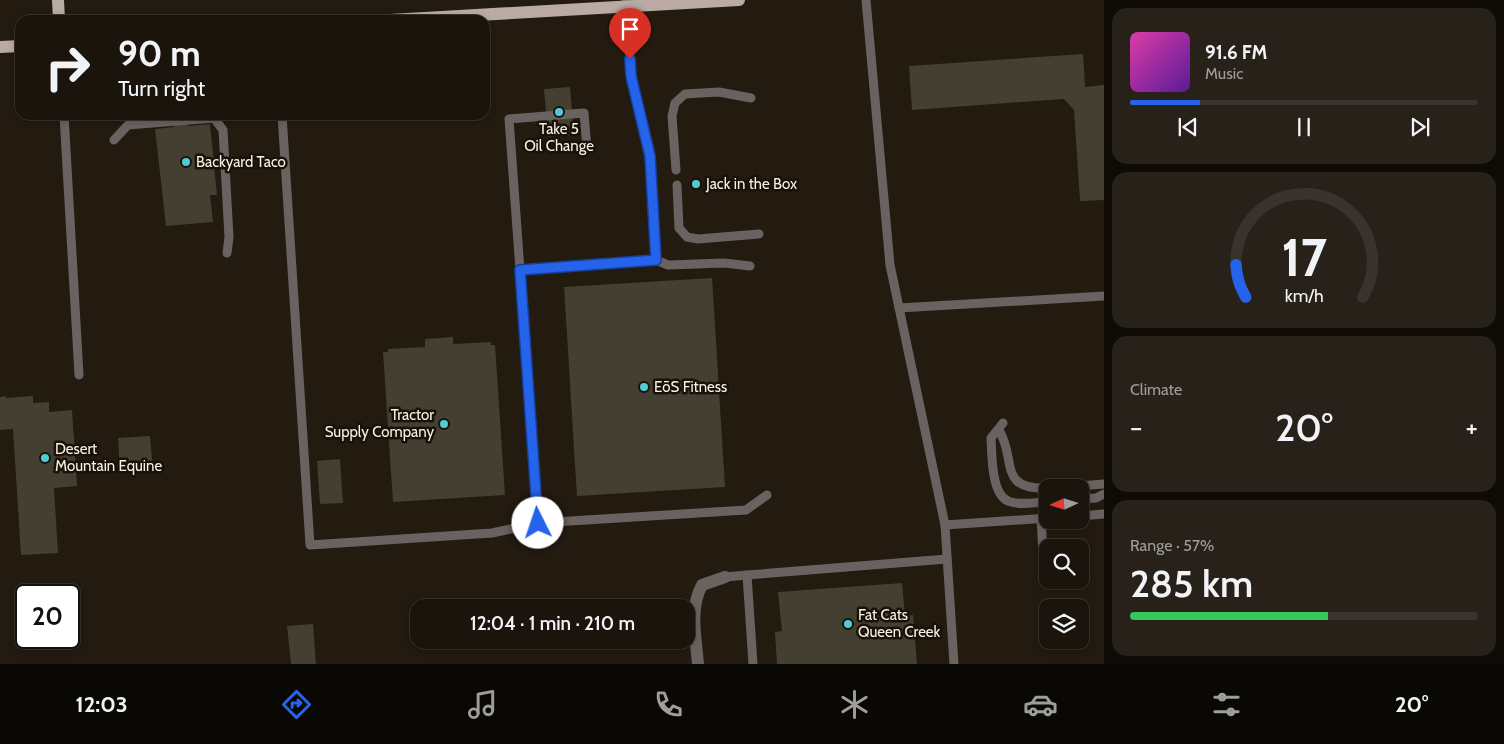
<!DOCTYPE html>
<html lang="en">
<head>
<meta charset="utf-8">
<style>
  body { margin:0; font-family:Cabin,sans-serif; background:#27211a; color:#f1f3f6; height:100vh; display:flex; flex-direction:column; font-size:19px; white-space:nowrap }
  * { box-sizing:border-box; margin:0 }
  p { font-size:16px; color:#9f9e9d }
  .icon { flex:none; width:28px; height:28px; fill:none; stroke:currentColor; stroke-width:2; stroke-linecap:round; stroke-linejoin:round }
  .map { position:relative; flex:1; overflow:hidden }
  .panel { display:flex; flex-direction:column; gap:8px; padding:8px; background:#0e0b07; width:400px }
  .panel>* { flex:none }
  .guide { position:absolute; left:15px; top:15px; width:475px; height:105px; border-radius:15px; box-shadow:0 2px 8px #0003,0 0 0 1px #38332d; background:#1a140c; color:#f1f3f6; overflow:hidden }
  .needle { width:32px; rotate:266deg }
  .controls { position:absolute; left:1039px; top:479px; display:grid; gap:10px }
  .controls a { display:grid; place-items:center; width:50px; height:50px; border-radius:10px; background:#1a140c; box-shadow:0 2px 8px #0003,0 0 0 1px #38332d; font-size:25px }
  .speed { position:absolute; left:15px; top:584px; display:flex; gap:10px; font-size:25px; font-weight:700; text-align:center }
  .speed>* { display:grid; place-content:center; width:65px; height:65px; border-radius:50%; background:#1a140c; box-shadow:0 2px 8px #0003,0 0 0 1px #38332d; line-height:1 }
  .speed .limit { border:2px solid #111; border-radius:8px; background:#fff; color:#111 }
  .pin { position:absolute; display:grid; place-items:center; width:42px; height:42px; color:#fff; margin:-51px -21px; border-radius:50% 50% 50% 0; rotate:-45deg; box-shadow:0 0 5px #0007 }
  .pin .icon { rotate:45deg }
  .me { position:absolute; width:55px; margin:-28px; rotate:356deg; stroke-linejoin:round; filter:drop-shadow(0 0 4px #0008) }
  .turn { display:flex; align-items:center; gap:18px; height:105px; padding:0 20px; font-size:22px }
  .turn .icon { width:65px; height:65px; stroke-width:2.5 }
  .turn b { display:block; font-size:35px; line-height:42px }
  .big { font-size:38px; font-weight:600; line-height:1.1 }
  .panel .tile { flex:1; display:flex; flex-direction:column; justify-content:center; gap:8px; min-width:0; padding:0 18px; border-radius:15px; background:#27211a }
  .panel .dial { align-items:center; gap:0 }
  .dial svg { height:130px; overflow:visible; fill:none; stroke:#38332d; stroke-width:7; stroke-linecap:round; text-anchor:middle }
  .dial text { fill:#f1f3f6; stroke:none }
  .song { display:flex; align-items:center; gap:15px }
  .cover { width:60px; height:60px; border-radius:8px; background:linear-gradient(135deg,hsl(320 70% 55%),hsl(270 70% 35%)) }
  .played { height:5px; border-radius:2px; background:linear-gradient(90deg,#2563eb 20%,#38332d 20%) }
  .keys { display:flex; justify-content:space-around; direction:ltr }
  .heat { display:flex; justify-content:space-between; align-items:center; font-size:28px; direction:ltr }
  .charge { height:8px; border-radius:4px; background:linear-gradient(90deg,#34c759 57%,#38332d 0) }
  .trip { position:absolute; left:410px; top:599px; width:285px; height:50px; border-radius:15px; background:#1a140c; box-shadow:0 2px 8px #0003,0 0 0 1px #38332d; font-weight:600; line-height:50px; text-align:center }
  .tabs { display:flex; height:80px; justify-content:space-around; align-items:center; background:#0a0805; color:#9f9e9d }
  .tabs .icon { width:35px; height:35px }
  .tabs .selected { color:#2563eb }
  .tabs b { font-size:22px; color:#f1f3f6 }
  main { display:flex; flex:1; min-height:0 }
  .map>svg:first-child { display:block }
  .building { fill:#433f31 }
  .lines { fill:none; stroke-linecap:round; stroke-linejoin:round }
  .service { stroke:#6a6260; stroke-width:9 }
  .minor { stroke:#6a6260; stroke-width:12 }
  .primary { stroke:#baaaa5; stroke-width:12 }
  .route-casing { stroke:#184099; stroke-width:12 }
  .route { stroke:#2563eb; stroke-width:9 }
  .poi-dot { fill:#52cbd9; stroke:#1a1107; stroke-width:2 }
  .labels { text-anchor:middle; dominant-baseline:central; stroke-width:5; stroke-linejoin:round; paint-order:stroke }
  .poi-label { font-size:15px; fill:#f8f1ea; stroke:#1a1107; text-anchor:start }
</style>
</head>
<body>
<main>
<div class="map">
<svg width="1104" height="664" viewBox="0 0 1104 664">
  <rect width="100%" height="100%" fill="#231a10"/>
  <g class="building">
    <path d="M1083,54l2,33 19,-2v115l-24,1 -6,-91 -10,-11 -152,11 -3,-44z"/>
    <path d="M570,87l4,48 -26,2 -4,-48z"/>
    <path d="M173,115h14l1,11 22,-2 7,71h-7l3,27 -47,4 -11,-97 19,-2z"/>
    <path d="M712,278l13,209 -148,9 -13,-209z"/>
    <path d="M453,337v7l38,-2v3h4l10,150 -112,7 -10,-150h5v-3l37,-2v-8z"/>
    <path d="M6,396v2l27,-2v7l16,-1v10l23,-2 5,76 -23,2 4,65 -37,2 -8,-126 -13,1v-33z"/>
    <path d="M150,436l3,35 -33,2 -2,-35z"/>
    <path d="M340,459l3,44 -23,1 -3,-43z"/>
    <path d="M902,583l3,33 8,-1 4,49h-140l-2,-32 7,-1 -4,-39z"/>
    <path d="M313,624l3,40h-25l-4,-38z"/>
  </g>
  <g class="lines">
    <g class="service">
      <path d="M866,0l24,265 55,260"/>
      <path d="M64,115l15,260"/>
      <path d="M282,115l28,430 182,-12 46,-10 -18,-253 136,-10 -6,-104 -19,-80 -5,-76"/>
      <path d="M114,140l14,-15 86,-7 9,12 6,107 -2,16"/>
      <path d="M676,170l-4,-54 3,-13 10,-9 34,-2 32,6"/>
      <path d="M677,185l2,43 8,9 11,2 61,-5"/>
      <path d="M656,260l12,5 56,-2 26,3"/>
      <path d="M520,270l-11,-151 75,-6 3,36"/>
      <path d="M899,308l205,-12"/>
      <path d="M1003,423l-12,15c1,16 0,56 17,63 11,5 27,1 40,1"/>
      <path d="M999,430c18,30 -2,60 49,58"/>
      <path d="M1054,488l50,-4"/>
      <path d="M1080,499l16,-1 8,-4"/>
      <path d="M1080,516l24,-2"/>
      <path d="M1041,518l3,52"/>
      <path d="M538,523l208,-13 21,-15"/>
      <path d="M725,577l22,-2"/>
      <path d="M753,664l-6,-89 200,-16"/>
      <path d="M954,664l-9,-139 103,-7"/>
    </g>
    <path class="minor" d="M698,664c-2,-26 -9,-55 4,-79l23,-8"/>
    <g class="primary">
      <path d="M58,0l1,20"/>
      <path d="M390,20l349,-20"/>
      <path d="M0,47l20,-1"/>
    </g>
  </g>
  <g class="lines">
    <defs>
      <path id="route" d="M538,523l-18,-253 136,-10 -6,-104 -19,-80 -1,-17"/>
    </defs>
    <use href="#route" class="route-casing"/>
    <use href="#route" class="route"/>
  </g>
  <g class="poi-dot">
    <circle cx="559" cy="112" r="5"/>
    <circle cx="186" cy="162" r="5"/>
    <circle cx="696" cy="184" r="5"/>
    <circle cx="644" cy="387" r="5"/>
    <circle cx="444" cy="424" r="5"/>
    <circle cx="45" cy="458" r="5"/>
    <circle cx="848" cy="624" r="5"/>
  </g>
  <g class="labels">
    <g class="poi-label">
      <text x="559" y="129" text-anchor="middle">Take 5<tspan x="559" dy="17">Oil Change</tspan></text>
      <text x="196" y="162">Backyard Taco</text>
      <text x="706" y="184">Jack in the Box</text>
      <text x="654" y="387">EōS Fitness</text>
      <text x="434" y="415" text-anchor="end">Tractor<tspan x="434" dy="17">Supply Company</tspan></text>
      <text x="55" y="449">Desert<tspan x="55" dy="17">Mountain Equine</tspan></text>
      <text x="858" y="615">Fat Cats<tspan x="858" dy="17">Queen Creek</tspan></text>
    </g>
  </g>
</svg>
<div class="controls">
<a><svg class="needle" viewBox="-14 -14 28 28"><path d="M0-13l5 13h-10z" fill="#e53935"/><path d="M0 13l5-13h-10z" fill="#9f9e9d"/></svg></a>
<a><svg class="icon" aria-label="search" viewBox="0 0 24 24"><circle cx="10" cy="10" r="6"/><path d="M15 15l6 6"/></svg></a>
<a><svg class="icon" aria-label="layers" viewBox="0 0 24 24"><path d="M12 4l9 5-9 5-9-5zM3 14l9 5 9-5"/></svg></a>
</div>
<div class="speed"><div class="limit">20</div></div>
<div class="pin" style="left:630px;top:59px;background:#d93025"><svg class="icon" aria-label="arrive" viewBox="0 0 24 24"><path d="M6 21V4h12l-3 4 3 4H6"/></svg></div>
<svg class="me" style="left:538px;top:523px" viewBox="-20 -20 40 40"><circle r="19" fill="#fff"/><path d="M0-13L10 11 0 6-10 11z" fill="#2563eb"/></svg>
<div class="trip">12:04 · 1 min · 210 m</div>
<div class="guide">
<div class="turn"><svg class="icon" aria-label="right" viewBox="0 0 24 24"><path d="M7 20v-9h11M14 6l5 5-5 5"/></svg><div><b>90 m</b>Turn right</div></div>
</div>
</div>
<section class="panel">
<div class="tile">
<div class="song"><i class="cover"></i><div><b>91.6 FM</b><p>Music</p></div></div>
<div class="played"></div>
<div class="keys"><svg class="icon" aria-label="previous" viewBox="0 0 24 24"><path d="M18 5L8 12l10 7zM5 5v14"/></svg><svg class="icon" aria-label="pause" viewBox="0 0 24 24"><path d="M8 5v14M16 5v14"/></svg><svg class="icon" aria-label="next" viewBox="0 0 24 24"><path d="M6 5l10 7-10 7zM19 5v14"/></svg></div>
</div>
<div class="tile dial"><svg viewBox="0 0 100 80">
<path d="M14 69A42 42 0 1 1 86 69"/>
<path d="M14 69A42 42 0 0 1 8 49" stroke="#2563eb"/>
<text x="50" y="56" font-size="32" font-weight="700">17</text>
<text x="50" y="72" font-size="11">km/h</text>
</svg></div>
<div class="tile"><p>Climate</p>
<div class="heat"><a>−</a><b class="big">20°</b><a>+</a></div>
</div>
<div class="tile"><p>Range · 57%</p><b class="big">285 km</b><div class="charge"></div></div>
</section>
</main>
<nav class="tabs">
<b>12:03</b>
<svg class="icon selected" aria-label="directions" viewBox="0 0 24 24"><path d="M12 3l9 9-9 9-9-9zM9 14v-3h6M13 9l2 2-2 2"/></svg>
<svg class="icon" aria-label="music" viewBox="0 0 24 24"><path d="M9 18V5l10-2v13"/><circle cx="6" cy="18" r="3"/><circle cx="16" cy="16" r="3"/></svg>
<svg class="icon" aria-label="phone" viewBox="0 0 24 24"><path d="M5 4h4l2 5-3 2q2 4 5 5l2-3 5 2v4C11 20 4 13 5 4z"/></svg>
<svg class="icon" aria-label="climate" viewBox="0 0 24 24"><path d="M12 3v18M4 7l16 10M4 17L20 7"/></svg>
<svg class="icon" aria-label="car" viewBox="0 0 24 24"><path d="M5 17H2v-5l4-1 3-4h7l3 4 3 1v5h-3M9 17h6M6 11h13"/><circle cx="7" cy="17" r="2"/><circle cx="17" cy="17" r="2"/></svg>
<svg class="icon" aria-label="filters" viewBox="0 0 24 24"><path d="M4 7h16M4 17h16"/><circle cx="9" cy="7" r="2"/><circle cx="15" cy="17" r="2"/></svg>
<b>20°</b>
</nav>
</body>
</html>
